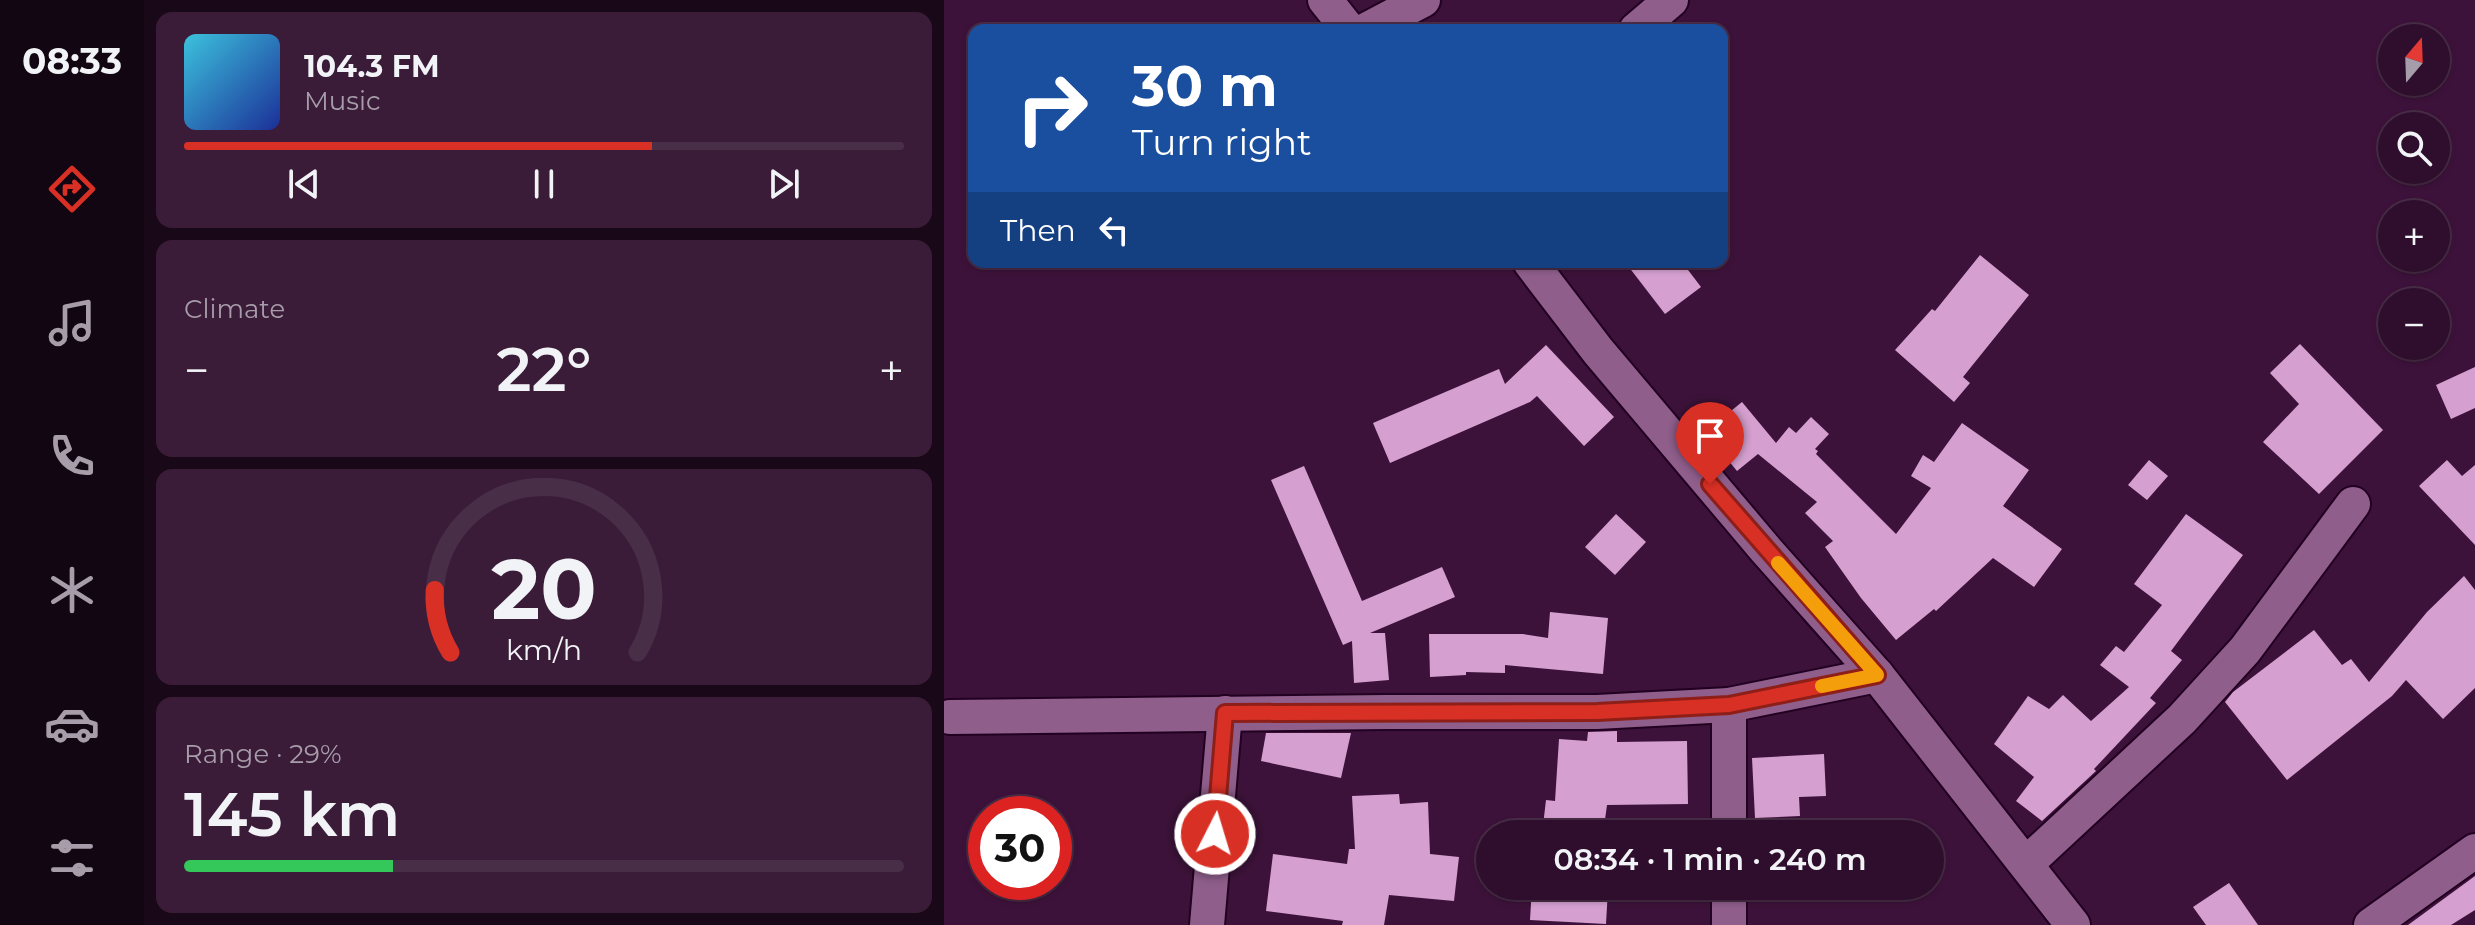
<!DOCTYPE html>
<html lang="en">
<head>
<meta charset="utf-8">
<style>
  body { margin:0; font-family:Montserrat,sans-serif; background:#3a1c38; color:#f1f3f6; height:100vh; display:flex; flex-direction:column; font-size:30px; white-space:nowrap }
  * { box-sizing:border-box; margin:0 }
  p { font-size:26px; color:#a79ca9 }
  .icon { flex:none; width:44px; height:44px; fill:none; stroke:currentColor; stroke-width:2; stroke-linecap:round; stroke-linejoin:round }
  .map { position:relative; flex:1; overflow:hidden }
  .details { display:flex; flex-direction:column; gap:12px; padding:12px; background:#190818; width:800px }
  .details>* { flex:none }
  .banner { position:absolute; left:24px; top:24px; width:760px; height:244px; border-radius:16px; box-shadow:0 2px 6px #0004,0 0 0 2px #492e48; background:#1a4fa0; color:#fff; overflow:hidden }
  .needle { width:52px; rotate:19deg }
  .fabs { position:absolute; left:1434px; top:24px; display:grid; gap:16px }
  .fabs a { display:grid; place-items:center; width:72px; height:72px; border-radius:50%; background:#2e0e2c; box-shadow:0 2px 6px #0004,0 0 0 2px #492e48; font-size:40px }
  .speed { position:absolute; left:24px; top:796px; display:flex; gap:16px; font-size:40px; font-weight:700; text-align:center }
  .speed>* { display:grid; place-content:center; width:104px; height:104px; border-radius:50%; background:#2e0e2c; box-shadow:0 2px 6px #0004,0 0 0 2px #492e48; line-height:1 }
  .speed .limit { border:12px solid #d22; background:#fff; color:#111 }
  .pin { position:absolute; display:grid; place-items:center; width:68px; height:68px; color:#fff; margin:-82px -34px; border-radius:50% 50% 50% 0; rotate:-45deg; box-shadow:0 0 8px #0007 }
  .pin .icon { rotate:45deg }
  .me { position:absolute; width:88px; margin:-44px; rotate:5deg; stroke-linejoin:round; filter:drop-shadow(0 0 6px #0008) }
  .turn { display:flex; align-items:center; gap:28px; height:168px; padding:0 32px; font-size:36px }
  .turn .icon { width:104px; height:104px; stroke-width:2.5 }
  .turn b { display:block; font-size:56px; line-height:68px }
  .then { display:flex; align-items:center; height:76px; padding:0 32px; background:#0003; gap:16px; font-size:30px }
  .big { font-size:60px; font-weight:600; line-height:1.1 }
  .details .tile { flex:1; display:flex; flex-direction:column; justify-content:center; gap:12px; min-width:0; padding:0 28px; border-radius:16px; background:#3a1c38 }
  .details .dial { align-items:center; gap:0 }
  .dial svg { height:208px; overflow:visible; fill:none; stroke:#492e48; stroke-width:7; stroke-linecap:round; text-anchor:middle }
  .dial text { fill:#f1f3f6; stroke:none }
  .song { display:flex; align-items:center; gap:24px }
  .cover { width:96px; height:96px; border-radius:12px; background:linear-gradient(135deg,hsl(190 70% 55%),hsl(230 70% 35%)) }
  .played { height:8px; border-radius:4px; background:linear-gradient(90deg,#d93025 65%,#492e48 65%) }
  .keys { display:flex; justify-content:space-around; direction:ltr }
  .heat { display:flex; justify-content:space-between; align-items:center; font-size:44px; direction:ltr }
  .charge { height:12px; border-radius:6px; background:linear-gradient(90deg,#34c759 29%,#492e48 0) }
  .trip { position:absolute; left:532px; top:820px; width:468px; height:80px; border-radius:40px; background:#2e0e2c; box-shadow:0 2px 6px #0004,0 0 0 2px #492e48; font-weight:600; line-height:80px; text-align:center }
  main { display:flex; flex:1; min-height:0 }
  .menu { display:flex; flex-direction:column; width:144px; justify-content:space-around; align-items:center; background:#120612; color:#a79ca9 }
  .menu .icon { width:56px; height:56px }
  .menu .active { color:#d93025 }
  .menu b { font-size:36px; color:#f1f3f6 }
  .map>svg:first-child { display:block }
  .building { fill:#d5a0d0 }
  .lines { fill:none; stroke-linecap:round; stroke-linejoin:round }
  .minor-casing { stroke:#220021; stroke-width:38 }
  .minor { stroke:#8f5e8b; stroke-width:34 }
  .route-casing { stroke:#8d1f18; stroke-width:20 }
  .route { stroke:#d93025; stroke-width:14 }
  .slow { stroke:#f59e0b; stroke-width:14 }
</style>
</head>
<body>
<main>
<nav class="menu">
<b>08:33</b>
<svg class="icon active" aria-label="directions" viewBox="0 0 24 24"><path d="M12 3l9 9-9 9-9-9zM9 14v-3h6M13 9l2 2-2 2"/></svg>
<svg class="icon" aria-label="music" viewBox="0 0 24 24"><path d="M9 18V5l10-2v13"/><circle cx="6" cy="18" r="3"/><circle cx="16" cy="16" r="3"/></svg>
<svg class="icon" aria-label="phone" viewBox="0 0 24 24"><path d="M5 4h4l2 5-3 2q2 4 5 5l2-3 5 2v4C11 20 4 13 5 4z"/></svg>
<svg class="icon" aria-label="climate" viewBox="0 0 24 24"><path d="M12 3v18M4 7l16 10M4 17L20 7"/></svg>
<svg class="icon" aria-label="car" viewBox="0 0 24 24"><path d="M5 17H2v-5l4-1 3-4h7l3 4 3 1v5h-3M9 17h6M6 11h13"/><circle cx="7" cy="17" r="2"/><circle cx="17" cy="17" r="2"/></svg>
<svg class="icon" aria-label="filters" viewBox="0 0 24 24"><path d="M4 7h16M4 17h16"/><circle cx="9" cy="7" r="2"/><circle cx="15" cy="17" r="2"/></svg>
</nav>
<section class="details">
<div class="tile">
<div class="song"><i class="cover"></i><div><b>104.3 FM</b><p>Music</p></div></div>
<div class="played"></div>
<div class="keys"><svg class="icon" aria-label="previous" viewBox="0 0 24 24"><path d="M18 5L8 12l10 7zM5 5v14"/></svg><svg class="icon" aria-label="pause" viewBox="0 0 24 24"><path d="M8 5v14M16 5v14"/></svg><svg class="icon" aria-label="next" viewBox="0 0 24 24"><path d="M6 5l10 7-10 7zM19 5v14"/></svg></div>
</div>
<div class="tile"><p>Climate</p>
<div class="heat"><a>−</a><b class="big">22°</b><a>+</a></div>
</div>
<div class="tile dial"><svg viewBox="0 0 100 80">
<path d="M14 69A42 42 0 1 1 86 69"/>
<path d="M14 69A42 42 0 0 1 8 45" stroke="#d93025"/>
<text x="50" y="56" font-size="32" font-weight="700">20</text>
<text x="50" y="72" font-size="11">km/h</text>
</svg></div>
<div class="tile"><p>Range · 29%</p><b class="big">145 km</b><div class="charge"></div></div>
</section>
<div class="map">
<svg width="1531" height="925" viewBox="0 0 1531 925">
  <rect width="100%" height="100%" fill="#3d123a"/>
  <g class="building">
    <path d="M1036,255l49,40 -66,82 7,6 -16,19 -59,-52 37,-41 3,2z"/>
    <path d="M681,262h57l19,25 -36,27z"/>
    <path d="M1356,344l83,86 -64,64 -56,-52 36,-38 -29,-31z"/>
    <path d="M602,345l68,72 -30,29 -47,-50 -7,6 -140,61 -17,-40 126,-54 6,15z"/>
    <path d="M1531,367v41l-24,11 -15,-34z"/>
    <path d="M798,402l34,41 13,-16 7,6 15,-16 18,17 -14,15 3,2 -2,3 80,80 35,-46 -20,-12 12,-21 11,7 28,-39 67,47 -26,36 59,43 -28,38 -41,-29 -57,53 -2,-2 -38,31 -35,-42 -36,-51 8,-6 -28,-28 12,-11 -59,-48 -21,17 -32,-39z"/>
    <path d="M1205,460l19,16 -21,24 -19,-15z"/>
    <path d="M1503,460l15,16 13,-11v80l-56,-59z"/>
    <path d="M360,466l58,135 80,-34 13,30 -85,36h15l4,47 -35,3 -2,-42 -9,4 -72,-165z"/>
    <path d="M672,514l30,28 -31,33 -30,-28z"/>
    <path d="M1242,514l57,41 -72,96 11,9 -32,38 6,5 -62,66 2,2 -54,50 -26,-20 18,-24 -40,-33 34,-48 21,13 14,-14 28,26 38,-34 -29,-22 16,-19 8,6 38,-47 -28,-21z"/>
    <path d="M1520,576l11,14v98l-32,31 -37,-39 -14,16 -105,84 -62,-78 8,-10 81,-62 28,35 9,-6 18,23 58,-70z"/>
    <path d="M606,612l58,6 -5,56 -98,-9v8l-39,-1v3l-36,2 -1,-43h94l25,4z"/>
    <path d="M673,731v11l70,-1 1,63 -81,1 -4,29h-61l4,-34 9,1 4,-62 28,2 1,-9z"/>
    <path d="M322,733h85l-10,45 -80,-17z"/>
    <path d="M880,754l2,42 -27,1 1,19 -45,2 -3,-60z"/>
    <path d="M455,794l1,10 28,-2 2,52 29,3 -5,44 -65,-6 -5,30h-42l1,-4 -77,-10 7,-57 74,10 2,-15h6l-3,-53z"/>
    <path d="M1531,876v34l-24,15h-43z"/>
    <path d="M1285,883l29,42h-52l-13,-18z"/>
    <path d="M588,886h66v2l10,1 -2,35 -76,-4z"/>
  </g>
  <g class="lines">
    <defs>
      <g id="minor">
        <path d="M381,0l24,30"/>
        <path d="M422,30l57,-30"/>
        <path d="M692,30l35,-30"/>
        <path d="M586,262l68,89 168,199 111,125 196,250"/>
        <path d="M785,705v129"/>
        <path d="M6,717l436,-5h211l132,-7 148,-30"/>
        <path d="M1082,864l156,-145 63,-69 108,-146"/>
        <path d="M785,886v39"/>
        <path d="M263,925l18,-212"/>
        <path d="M1427,925l104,-74"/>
      </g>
    </defs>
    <use href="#minor" class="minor-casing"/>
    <use href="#minor" class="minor"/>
  </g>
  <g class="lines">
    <defs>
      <path id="route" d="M271,834l10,-121 372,-1 132,-7 148,-30 -167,-191"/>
    </defs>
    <use href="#route" class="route-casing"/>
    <use href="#route" class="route"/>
    <path class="slow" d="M834,563l99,112 -55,11"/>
  </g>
</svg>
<div class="fabs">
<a><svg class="needle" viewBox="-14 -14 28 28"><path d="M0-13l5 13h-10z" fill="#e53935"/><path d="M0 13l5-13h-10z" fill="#a79ca9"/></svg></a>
<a><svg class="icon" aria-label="search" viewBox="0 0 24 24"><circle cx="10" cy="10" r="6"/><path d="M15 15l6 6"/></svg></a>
<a>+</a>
<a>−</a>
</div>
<div class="speed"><div class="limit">30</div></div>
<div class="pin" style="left:766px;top:484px;background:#d93025"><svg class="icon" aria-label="arrive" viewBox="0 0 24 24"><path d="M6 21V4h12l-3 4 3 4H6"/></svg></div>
<svg class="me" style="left:271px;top:834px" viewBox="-20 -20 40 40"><circle r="17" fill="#d93025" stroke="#fff" stroke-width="3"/><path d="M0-11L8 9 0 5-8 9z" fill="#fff"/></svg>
<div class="trip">08:34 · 1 min · 240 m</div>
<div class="banner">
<div class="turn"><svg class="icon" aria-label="right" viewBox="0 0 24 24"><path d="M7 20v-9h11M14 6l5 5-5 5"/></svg><div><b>30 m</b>Turn right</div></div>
<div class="then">Then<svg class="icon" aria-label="left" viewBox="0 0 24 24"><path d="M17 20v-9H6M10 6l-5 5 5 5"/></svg></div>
</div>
</div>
</main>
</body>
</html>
